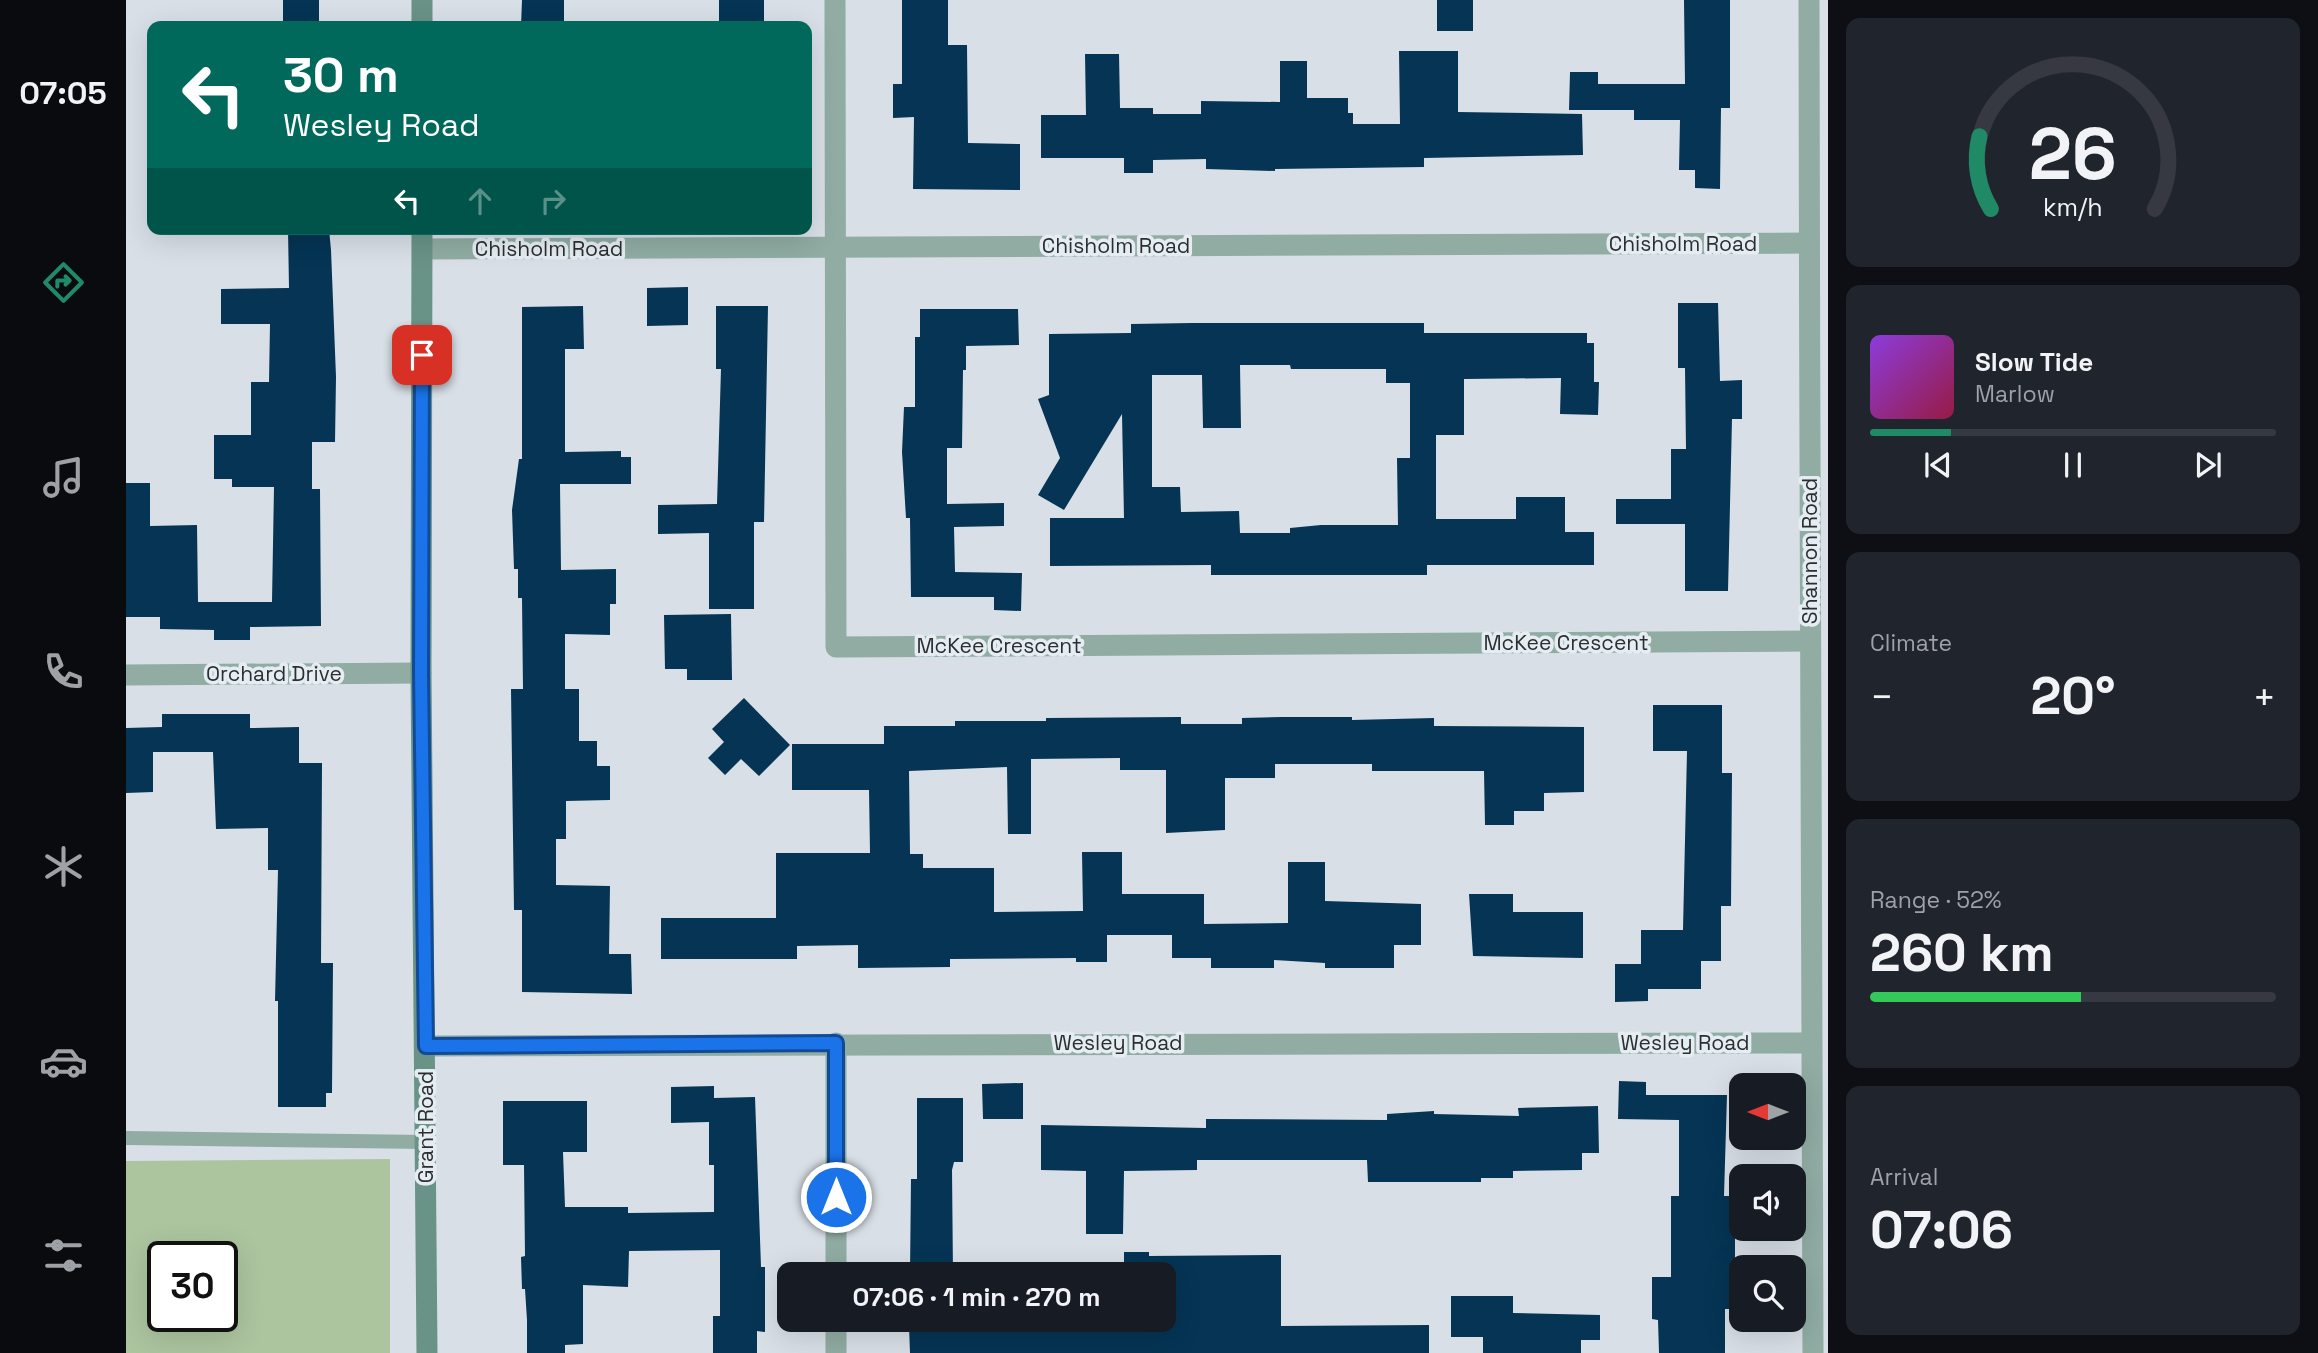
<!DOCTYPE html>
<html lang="en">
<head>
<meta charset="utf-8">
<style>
	:root { --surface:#171b24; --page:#20242c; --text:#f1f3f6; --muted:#9ea1a6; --line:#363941; --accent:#208966 }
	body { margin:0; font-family:"Space Grotesk",sans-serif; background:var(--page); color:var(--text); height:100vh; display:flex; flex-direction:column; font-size:26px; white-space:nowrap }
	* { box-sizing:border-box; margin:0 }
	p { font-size:23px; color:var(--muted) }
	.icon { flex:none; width:38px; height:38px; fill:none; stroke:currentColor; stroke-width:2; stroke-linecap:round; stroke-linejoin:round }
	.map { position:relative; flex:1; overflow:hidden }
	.drawer { display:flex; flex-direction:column; gap:18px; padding:18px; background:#0d0f14; width:490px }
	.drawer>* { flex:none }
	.banner { position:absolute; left:21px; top:21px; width:665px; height:214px; border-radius:14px; box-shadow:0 7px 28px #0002; background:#00695c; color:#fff; overflow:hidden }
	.needle { width:46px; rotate:270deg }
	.fabs { position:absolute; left:1603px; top:1073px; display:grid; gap:14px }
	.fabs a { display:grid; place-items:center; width:77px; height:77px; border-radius:14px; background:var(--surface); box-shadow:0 7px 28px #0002; font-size:35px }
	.speed { position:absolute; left:21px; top:1241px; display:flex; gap:14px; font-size:35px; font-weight:700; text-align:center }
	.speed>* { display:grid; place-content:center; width:91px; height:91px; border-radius:50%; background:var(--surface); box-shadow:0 7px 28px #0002; line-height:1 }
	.speed .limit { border:4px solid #111; border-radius:10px; background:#fff; color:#111 }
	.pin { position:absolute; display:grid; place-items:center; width:60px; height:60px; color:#fff; margin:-30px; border-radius:14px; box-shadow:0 4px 10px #0006 }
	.me { position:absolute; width:77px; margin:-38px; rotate:0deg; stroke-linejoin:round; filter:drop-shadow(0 0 5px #0008) }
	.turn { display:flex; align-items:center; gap:24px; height:147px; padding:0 21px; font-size:32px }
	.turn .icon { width:91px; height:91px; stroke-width:2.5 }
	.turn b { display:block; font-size:49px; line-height:60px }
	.lanes { display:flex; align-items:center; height:66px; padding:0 21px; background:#0003; justify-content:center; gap:35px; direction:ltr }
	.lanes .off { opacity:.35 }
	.big { font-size:52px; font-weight:700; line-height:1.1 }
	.drawer .card { flex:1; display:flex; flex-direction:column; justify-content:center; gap:10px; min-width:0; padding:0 24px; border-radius:14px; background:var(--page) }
	.drawer .dial { align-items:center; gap:0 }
	.dial svg { height:182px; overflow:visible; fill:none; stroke:var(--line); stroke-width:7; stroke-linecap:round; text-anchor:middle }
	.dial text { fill:var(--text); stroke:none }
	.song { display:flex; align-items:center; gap:21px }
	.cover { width:84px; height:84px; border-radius:10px; background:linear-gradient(135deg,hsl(270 70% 55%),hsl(340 70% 35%)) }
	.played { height:7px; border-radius:4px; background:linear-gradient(90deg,var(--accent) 20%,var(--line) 20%) }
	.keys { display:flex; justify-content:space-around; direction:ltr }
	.heat { display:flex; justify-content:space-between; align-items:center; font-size:38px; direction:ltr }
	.charge { height:10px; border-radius:5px; background:linear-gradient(90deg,#34c759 52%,var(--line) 0) }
	.trip { position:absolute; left:651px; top:1262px; width:399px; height:70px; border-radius:14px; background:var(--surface); box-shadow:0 7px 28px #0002; font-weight:700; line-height:70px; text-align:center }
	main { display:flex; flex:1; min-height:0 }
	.menu { display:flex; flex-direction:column; width:126px; justify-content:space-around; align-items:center; background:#090b0e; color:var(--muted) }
	.menu .icon { width:49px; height:49px }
	.menu .active { color:var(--accent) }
	.menu b { font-size:32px; color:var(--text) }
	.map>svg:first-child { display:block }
	.green { fill:#acc59f; fill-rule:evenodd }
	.building { fill:#053454; fill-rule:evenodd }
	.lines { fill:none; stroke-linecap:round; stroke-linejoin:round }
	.lane { stroke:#90aca3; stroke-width:14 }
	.street { stroke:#90aca3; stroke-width:21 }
	.secondary { stroke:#699386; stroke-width:21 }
	.route-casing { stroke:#114b97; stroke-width:18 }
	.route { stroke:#1a73e8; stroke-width:12 }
	.labels { text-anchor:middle; stroke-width:7; stroke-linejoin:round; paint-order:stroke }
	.street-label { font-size:21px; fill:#2c2f31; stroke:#e5edf3 }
</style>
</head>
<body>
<main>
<nav class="menu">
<b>07:05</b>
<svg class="icon active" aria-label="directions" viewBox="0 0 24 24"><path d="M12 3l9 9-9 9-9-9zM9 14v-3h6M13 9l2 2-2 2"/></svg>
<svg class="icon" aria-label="music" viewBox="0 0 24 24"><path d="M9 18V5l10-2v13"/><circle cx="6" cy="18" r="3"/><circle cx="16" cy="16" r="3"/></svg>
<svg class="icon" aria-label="phone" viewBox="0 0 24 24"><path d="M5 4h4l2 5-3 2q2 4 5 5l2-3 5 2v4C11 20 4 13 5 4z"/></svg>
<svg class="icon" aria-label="climate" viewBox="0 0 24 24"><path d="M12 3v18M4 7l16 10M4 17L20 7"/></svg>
<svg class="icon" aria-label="car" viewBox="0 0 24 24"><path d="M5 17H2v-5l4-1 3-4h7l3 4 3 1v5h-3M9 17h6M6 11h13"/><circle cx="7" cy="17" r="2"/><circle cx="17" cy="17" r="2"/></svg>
<svg class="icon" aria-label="filters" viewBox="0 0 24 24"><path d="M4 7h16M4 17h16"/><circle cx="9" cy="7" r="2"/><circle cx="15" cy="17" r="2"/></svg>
</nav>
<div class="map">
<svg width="1702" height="1353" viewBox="0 0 1702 1353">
	<rect width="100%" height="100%" fill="#d8dfe6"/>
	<path class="green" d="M264,1159v194h-264v-192zM37,1256h59v60h-59z"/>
	<g class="building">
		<rect x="157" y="0" width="36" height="26"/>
		<polygon points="396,0 438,0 438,26 395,26"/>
		<rect x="593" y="0" width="45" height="26"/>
		<polygon points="776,0 822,0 822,45 841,45 842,143 894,144 894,190 787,189 788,117 767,118 767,84 776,84"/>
		<rect x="1311" y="0" width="36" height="31"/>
		<polygon points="1558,0 1604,0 1604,108 1595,108 1594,189 1569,188 1569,170 1553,170 1554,120 1508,120 1508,110 1443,110 1444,72 1472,72 1472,84 1559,84"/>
		<polygon points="1273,51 1332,51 1332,112 1456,114 1457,155 1298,158 1298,167 1149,169 1149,171 1080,169 1080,159 1027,160 1027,173 998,173 998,158 915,158 915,115 960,115 959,54 993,54 994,108 1027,108 1027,114 1075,114 1075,101 1154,102 1154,61 1181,61 1181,98 1222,98 1222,113 1227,113 1227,124 1274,124"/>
		<polygon points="162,229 203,229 205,250 210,377 209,442 186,442 186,489 194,489 195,626 124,627 124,640 88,640 88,630 34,629 34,617 0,617 0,483 24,483 24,526 71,525 72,602 146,602 148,487 106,487 106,479 88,479 88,435 125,435 125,382 143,382 144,324 95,324 95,289 163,288"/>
		<polygon points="562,287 562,325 521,326 521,288"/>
		<polygon points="1552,303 1592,303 1594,381 1616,380 1616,419 1606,419 1602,591 1559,591 1559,524 1490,524 1490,499 1545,499 1545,449 1560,449 1559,368 1552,368"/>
		<polygon points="457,306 458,349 439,349 439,452 495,451 495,457 505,457 505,484 434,484 435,570 490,569 490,604 484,604 484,635 439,634 439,689 453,689 453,741 471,741 471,766 484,766 484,800 440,801 440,839 430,839 430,885 484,886 483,954 505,954 506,994 396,992 396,910 388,910 385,689 397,689 396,598 392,598 392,569 388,569 386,510 393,459 396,459 396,307"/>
		<polygon points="590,306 642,306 638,522 628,522 628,609 583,609 583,533 532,534 532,505 591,504 595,369 590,369"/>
		<polygon points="794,309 892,309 893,345 840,346 840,370 837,370 836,448 821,448 821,504 878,503 878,526 828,527 829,572 896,573 895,611 868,610 868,597 785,597 784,518 780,518 776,452 778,407 789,407 789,337 794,337"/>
		<path d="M1066,323h232v10h163v10h7v39h5l-1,33 -38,-1 1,-36 -97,1v56h-28v84h80v-22h49v35h29v33h-167v10h-216v-10l-161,1v-48h74l-2,-104 -58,96 -26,-15 22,-37 -22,-59 11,-4v-61l82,-1v-9zM1114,365h50l1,4h95v14h24v75h-13l1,67h-77l-31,3v5h-50l-1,-22 -58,1 -1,-25h-28v-112h50l1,53h38z"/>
		<polygon points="605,614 606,680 561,680 561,669 539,669 538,615"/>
		<polygon points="618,698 664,745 633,776 615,759 599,775 582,758 598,742 586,729"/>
		<polygon points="1527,705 1596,705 1596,773 1606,773 1605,906 1595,906 1595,961 1575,961 1575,989 1522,989 1522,1001 1489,1002 1489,964 1515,964 1515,930 1557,930 1561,751 1527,751"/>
		<polygon points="36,714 124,714 124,728 173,727 173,763 196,763 195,963 207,963 206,1093 200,1093 200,1107 152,1107 152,1001 149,1001 152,870 142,870 142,828 90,829 87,752 27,752 27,792 0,793 0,728 36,727"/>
		<polygon points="1055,717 1055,724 1116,724 1116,718 1156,717 1226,717 1226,720 1308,718 1308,726 1458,727 1458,792 1418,793 1418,811 1388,811 1388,825 1359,825 1358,771 1246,771 1246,764 1149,764 1149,778 1099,778 1099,830 1040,833 1040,770 994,770 994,758 905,759 905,834 882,834 881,767 783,771 784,854 797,854 797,868 868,868 868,912 957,911 956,852 996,852 996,894 1078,894 1078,924 1162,923 1162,862 1199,862 1199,901 1295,904 1295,945 1268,945 1268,968 1199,968 1199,963 1148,960 1148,968 1085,968 1085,958 1046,958 1046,935 981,935 981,962 950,962 950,958 824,959 824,967 732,968 732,945 671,946 671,959 535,959 535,918 650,918 650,853 744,853 743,790 666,790 666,744 758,744 758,726 829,726 829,721 920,721 920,718"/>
		<polygon points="1343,894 1387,894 1387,912 1457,912 1457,958 1347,956"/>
		<polygon points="1493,1081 1520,1082 1520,1095 1601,1095 1598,1196 1609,1196 1609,1277 1612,1277 1611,1309 1599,1309 1599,1353 1533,1353 1532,1320 1526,1319 1526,1277 1545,1277 1545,1196 1553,1196 1553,1120 1492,1119"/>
		<polygon points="897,1083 897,1119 857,1119 856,1084"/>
		<polygon points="588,1086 588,1098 629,1097 635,1267 639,1267 639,1332 631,1331 631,1353 587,1353 587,1316 594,1316 594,1250 503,1251 502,1287 457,1285 457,1344 439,1345 439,1353 401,1353 401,1320 399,1289 396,1289 395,1257 399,1256 398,1165 377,1165 377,1101 461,1101 461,1152 437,1152 439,1207 502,1207 502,1213 588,1212 588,1165 583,1165 583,1122 545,1123 545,1087"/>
		<polygon points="791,1098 837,1098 837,1162 828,1162 826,1170 827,1274 784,1274 785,1179 791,1179"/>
		<polygon points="1472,1106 1473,1153 1456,1153 1456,1170 1387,1171 1387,1178 1355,1178 1355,1182 1242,1182 1241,1160 1071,1160 1071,1170 998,1171 997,1234 960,1234 960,1171 915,1170 915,1125 1080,1128 1080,1119 1261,1120 1261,1114 1308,1111 1308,1114 1393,1116 1392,1108"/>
		<polygon points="998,1252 1023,1252 1023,1256 1155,1255 1155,1326 1303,1325 1303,1353 784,1353 783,1326 838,1325 838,1320 1038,1320 1038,1274 998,1274"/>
		<polygon points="1325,1296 1387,1296 1387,1313 1474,1315 1474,1340 1455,1340 1455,1353 1357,1353 1357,1337 1325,1337"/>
	</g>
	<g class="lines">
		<polyline class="lane" points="0,1138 300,1142"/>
		<g class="street">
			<polyline points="709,0 710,647 1684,641"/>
			<path d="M1683,0c1,451 1,902 4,1353"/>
			<polyline points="297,249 1683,243"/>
			<polyline points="0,675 295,673"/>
			<polyline points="300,1046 1683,1043"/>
			<polyline points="710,1274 710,1043"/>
			<polyline points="710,1353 710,1320"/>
		</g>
		<g class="secondary">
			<polyline points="296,0 296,26"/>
			<polyline points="296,229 295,673 301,1353"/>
		</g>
	</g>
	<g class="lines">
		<defs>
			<polyline id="route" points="296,355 295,673 300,1046 710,1043 710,1197"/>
		</defs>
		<use href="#route" class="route-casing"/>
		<use href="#route" class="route"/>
	</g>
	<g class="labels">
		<g class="street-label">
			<text x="1557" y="251">Chisholm Road</text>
			<text x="990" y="253">Chisholm Road</text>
			<text x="423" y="256">Chisholm Road</text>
			<text transform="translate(1684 551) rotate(-90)" y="7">Shannon Road</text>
			<text x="1440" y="650">McKee Crescent</text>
			<text x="873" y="653">McKee Crescent</text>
			<text x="148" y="681">Orchard Drive</text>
			<text x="992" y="1050">Wesley Road</text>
			<text x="1559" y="1050">Wesley Road</text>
			<text transform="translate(300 1127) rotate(-90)" y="7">Grant Road</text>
		</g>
	</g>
</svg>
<div class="fabs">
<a><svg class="needle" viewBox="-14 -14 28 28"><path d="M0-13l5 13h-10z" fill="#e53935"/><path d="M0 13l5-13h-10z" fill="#9ea1a6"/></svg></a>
<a><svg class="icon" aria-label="sound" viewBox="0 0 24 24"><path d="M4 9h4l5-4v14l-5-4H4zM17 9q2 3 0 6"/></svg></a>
<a><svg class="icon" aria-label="search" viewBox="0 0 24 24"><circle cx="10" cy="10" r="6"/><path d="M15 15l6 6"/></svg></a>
</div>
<div class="speed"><div class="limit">30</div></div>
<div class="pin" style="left:296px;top:355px;background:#d93025"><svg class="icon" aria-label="arrive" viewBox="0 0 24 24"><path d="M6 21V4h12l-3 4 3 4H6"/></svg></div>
<svg class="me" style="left:710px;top:1197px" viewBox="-20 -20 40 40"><circle r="17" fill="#1a73e8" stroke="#fff" stroke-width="3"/><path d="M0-11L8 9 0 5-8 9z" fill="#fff"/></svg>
<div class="trip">07:06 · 1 min · 270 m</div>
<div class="banner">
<div class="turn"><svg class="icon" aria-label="left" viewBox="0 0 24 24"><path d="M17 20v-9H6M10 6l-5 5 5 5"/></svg><div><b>30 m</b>Wesley Road</div></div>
<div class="lanes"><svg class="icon" aria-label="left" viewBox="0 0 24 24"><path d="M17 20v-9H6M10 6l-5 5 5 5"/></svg><svg class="icon off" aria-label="ahead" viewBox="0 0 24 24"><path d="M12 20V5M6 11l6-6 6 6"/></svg><svg class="icon off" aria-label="right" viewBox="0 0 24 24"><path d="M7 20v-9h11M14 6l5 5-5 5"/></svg></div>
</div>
</div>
<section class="drawer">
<div class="card dial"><svg viewBox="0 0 100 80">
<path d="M14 69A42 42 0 1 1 86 69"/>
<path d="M14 69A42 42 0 0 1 9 37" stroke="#208966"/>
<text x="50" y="56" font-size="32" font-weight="700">26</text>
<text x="50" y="72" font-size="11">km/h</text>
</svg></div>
<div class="card">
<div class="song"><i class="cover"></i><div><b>Slow Tide</b><p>Marlow</p></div></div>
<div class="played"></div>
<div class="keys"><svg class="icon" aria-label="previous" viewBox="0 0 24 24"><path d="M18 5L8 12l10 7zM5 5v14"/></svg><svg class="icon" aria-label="pause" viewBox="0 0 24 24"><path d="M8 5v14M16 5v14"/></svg><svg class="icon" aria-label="next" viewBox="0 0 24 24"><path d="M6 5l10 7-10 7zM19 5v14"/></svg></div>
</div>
<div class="card"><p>Climate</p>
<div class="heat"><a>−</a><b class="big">20°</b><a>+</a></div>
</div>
<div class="card"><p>Range · 52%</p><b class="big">260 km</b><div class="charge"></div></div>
<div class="card"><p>Arrival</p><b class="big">07:06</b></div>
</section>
</main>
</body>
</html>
